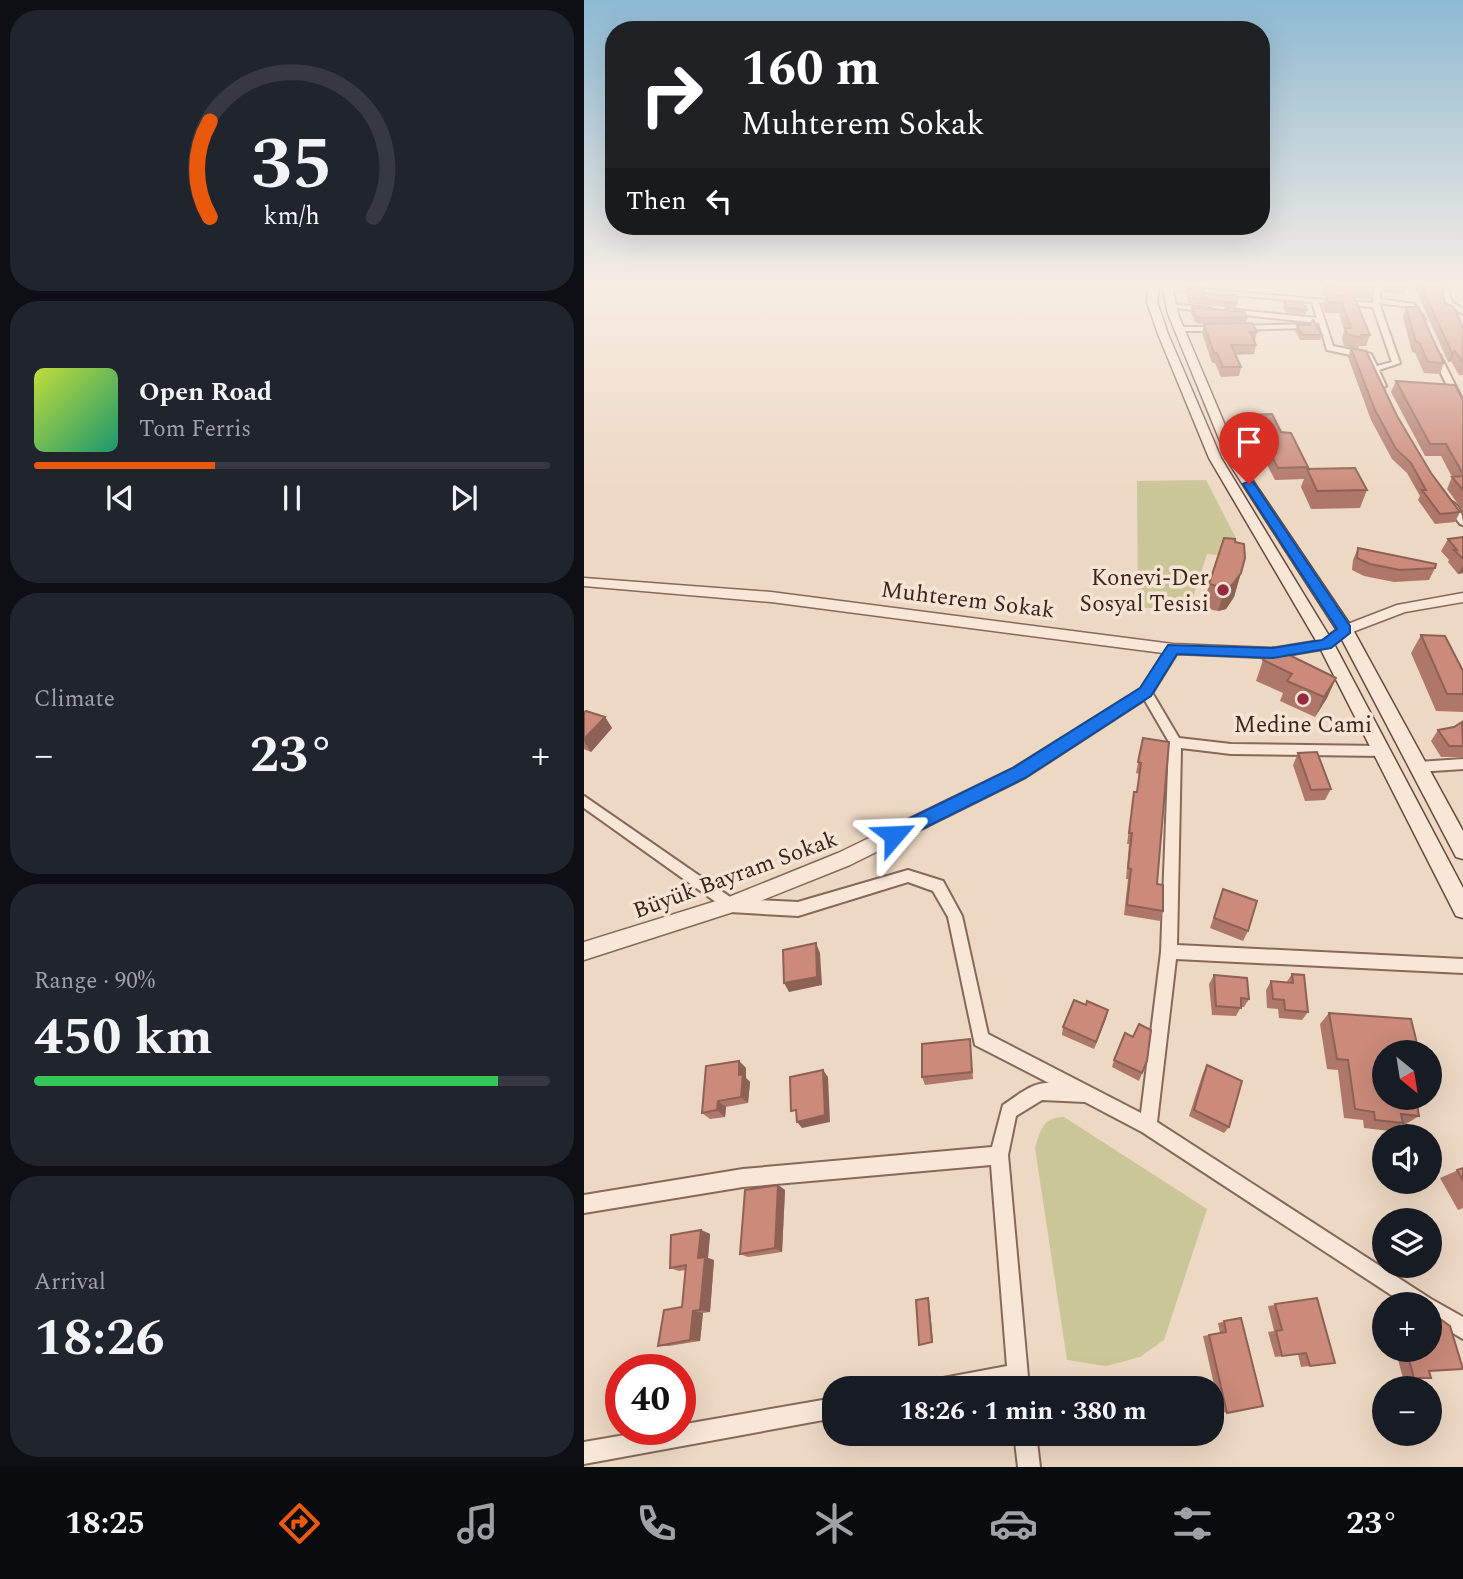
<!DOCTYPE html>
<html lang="en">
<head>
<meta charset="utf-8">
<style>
	:root { --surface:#171b24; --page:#20242c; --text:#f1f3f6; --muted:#9ea1a6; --line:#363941; --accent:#ea580c }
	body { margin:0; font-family:Spectral,serif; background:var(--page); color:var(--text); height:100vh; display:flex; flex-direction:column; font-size:26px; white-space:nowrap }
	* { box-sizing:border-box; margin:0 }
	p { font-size:23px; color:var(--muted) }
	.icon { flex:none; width:38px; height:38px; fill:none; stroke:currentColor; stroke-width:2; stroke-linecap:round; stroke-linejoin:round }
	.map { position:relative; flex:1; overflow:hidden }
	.panel { display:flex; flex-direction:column; gap:10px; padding:10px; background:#0d0f14; width:584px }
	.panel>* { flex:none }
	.banner { position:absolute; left:21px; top:21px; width:665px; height:214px; border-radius:28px; box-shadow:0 7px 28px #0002; background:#202124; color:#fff; overflow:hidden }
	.needle { width:46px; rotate:150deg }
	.controls { position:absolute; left:788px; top:1040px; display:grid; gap:14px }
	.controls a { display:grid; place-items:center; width:70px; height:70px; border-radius:50%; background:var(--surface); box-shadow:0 7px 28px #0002; font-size:35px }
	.speed { position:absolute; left:21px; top:1354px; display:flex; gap:14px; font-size:35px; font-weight:700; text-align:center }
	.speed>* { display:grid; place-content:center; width:91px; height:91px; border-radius:50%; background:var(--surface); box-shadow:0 7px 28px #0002; line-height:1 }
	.speed .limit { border:10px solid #d22; background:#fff; color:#111 }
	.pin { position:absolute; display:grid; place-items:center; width:60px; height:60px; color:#fff; margin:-72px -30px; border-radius:50% 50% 50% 0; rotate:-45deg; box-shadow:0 0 7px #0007 }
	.pin .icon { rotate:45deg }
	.me { position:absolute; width:77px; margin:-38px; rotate:64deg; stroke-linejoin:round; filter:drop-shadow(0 0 5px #0008) }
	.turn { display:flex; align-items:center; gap:24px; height:147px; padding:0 21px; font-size:32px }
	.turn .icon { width:91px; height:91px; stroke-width:2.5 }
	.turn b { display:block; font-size:49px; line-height:60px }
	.then { display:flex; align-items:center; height:66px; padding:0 21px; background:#0003; gap:14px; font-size:26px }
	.big { font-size:52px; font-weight:700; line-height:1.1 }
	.panel .tile { flex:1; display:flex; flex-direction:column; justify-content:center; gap:10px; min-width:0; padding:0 24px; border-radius:28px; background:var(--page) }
	.panel .dial { align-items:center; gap:0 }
	.dial svg { height:182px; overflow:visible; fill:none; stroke:var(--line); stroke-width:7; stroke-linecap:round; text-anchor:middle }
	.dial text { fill:var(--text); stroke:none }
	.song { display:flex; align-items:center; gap:21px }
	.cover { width:84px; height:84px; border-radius:10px; background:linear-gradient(135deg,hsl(70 70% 55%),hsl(160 70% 35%)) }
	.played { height:7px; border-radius:4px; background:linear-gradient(90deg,var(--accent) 35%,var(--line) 35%) }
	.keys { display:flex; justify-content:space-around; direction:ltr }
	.heat { display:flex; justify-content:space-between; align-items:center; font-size:38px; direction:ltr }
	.charge { height:10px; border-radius:5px; background:linear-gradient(90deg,#34c759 90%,var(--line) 0) }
	.trip { position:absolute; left:238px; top:1376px; width:402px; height:70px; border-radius:28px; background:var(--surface); box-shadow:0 7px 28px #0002; font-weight:700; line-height:70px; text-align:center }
	.menu { display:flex; height:112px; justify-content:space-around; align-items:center; background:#090b0e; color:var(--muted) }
	.menu .icon { width:49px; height:49px }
	.menu .active { color:var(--accent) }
	.menu b { font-size:32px; color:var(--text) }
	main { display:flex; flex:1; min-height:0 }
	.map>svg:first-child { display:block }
	.green { fill:#cbc698 }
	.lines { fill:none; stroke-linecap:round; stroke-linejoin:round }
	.minor-casing { stroke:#87685a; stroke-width:4 }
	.tertiary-casing { stroke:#87685a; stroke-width:3 }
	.secondary-casing { stroke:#694a3e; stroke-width:3 }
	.minor { fill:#f8e7d7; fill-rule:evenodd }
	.tertiary { fill:#f8e7d7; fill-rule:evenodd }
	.secondary { fill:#f8e7d7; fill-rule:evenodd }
	.wall { fill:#af7769 }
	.shaded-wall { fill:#8e6155 }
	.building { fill:#cb8a7a; stroke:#8e6155; stroke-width:2 }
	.route { fill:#1a73e8; stroke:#114b97; stroke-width:2 }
	.poi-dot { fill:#952b43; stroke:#f5e4d3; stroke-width:2.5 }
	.labels { text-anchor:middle; stroke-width:7; stroke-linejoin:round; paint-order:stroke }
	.poi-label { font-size:23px; fill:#38251e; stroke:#f5e4d3; text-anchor:end }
	.street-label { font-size:23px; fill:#38251e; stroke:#f5e4d3 }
</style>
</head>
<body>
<main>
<section class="panel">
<div class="tile dial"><svg viewBox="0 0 100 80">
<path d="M14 69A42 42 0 1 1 86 69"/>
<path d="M14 69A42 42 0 0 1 14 27" stroke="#ea580c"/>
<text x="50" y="56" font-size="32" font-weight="700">35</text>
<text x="50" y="72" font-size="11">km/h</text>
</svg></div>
<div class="tile">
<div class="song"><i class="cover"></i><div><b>Open Road</b><p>Tom Ferris</p></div></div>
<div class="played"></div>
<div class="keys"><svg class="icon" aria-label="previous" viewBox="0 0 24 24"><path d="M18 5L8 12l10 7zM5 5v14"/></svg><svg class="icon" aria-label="pause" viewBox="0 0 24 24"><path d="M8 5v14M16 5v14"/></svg><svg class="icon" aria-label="next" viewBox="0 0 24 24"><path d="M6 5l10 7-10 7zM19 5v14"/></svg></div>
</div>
<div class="tile"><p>Climate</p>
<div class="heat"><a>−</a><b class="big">23°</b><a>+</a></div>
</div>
<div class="tile"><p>Range · 90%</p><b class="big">450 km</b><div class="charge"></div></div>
<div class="tile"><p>Arrival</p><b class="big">18:26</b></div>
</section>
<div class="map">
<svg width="879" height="1467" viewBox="0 0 879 1467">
	<rect width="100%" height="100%" fill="#edd8c3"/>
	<g class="green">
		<polygon points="622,480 656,546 643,546 633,555 623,554 608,601 601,608 554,608 553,481"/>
		<path d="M480,1117l143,92 -43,131 -24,17 -34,9 -39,-6 -32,-212c6,-20 8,-30 29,-31z"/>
	</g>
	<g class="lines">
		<defs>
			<g id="minor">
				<polygon points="584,286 741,300 741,302 735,303 749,346 787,354 793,366 808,362 789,307 757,304 755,303 755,301 789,303 790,286 796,286 796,299 830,304 841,319 835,320 826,307 795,303 816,363 795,370 802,386 798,388 794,386 781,358 743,350 735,323 643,313 640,311 643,309 733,318 728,302 581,289 581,287"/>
				<polygon points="857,286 863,286 868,302 879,309 879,314 863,304"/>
				<polygon points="587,304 625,308 628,310 625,312 585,307 585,305"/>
				<polygon points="724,324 725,326 721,328 655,330 651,328 655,326"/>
				<polygon points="595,327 633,327 637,329 633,331 592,331 591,329"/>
				<polygon points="849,353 856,355 879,401 879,412 875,410 848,355"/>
				<path d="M866,501c10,4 13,14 13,24l-3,-1 -15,-20z"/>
				<path d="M562,688l4,1 29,49 52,6 150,2 4,2 2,3 -2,3 -4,2 -150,-2 -50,-6 -4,197 286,14v14l-287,-14 -19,163 274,177 32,18v22l-34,-20v-15h-24l-263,-172 -57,-30 -43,-2 -26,16 -8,39 21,233h-20v-2l-10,2h-66l3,-7 7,-3 64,-12 -16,-201 -248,22 -159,26v-18l159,-26 249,-22 11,-42c14,-9 29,-23 46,-22l-74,-38 -27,-128 -15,-26 -25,-9 -110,34 -68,-4 -146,-104v-12l149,103 65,3 110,-32 35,11 19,35 26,118 153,79 20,-161 8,-210 -29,-50z"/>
				<polygon points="879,759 879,769 834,772 830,771 828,767 830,763 834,762"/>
				<polygon points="250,1398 250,1418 0,1464 0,1442 70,1430 96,1430 96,1425"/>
				<polygon points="430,1433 452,1433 456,1467 434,1467"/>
			</g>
			<polygon id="tertiary" points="0,578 187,592 589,644 689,648 738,640 756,627 813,605 879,593 879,602 821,612 766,633 742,649 689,658 593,654 567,696 441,778 266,865 146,913 0,960 0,942 145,897 254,853 429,768 557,688 579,653 187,602 0,586"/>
			<g id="secondary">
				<polygon points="565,286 575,286 573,302 584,334 637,458 750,644 879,888 879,918 872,916 734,644 625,458 574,334 563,302"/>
				<polygon points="578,286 588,286 594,314 657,463 767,626 879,831 879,859 872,857 754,632 645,463 584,314"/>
			</g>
		</defs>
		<use href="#minor" class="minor-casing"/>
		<use href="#tertiary" class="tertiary-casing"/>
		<use href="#secondary" class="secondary-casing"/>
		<use href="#minor" class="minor"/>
		<use href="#tertiary" class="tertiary"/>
		<use href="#secondary" class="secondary"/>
	</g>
	<g class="wall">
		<polygon points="740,286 789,291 787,299 771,298 786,335 782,346 775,346 774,349 760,346 758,339 760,330 755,313 741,313 739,305 741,296 737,296"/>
		<polygon points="798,286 823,286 820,294 799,292"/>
		<polygon points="831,286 859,286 860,303 879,328 879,375 875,375 867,361 864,362 831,288"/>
		<polygon points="604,288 620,294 653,303 652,308 604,303 603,294"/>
		<polygon points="700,301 723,310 721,315 702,313 699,307"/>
		<polygon points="608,307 663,317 662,323 673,332 671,341 670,341 672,345 670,354 652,355 657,367 655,376 637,377 631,363 628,363 618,333 620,324 615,324 611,322 607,313"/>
		<polygon points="822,307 860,363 856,374 840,373 831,353 828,352 819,317"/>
		<polygon points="713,325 726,325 738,335 736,340 716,340 711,331"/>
		<polygon points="767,348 813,416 847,473 876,512 871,522 851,524 834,500 836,496 823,473 808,459 787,420 764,357"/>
		<polygon points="812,381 879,400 879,513 877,508 863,489 868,477 857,456 841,456 807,392"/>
		<polygon points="666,415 697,432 724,467 723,469 783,490 776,508 727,509 717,487 720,479 691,480 663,426"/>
		<polygon points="879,537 879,573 874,574 864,562 865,560 857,551 864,539"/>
		<polygon points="651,542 661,558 650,597 642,609 634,611 619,608 625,584"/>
		<polygon points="774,548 851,568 845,580 810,582 780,576 768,570 769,560"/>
		<polygon points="837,635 879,671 879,712 852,711 827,653"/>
		<polygon points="679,660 752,678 743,698 731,717 696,701 699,693 672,681"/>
		<polygon points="0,712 21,717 28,728 7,752 0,749"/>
		<polygon points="879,723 879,757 857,757 847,741 854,730 870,727"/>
		<polygon points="559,738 573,884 579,911 576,921 540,915 544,879 542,879 545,844 543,844 550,792 553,792 555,774 552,773"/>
		<polygon points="714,753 747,789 741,800 721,801 709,765"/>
		<polygon points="639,889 664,931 659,941 626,928"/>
		<polygon points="708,974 724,1012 718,1020 695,1018 694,1009 683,1008 682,990 687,981 702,983"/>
		<polygon points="630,975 665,999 660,1007 657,1007 652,1016 628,1015 625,984"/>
		<polygon points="502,1005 524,1010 510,1049 478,1035 479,1027"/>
		<polygon points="745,1013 800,1052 835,1116 822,1124 817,1124 806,1131 780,1128 779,1120 760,1118 754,1070 743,1069 736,1024"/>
		<polygon points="386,1039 389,1079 341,1085 338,1077"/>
		<polygon points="530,1060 563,1061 555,1081 528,1067"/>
		<polygon points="155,1061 162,1068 162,1078 166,1082 164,1103 142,1107 141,1117 126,1119 118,1113"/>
		<polygon points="623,1065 645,1127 640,1133 605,1116 619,1073"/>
		<polygon points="879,1168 879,1208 874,1210 856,1178"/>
		<polygon points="194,1185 201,1190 198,1252 164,1257 156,1254"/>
		<polygon points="117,1230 126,1234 124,1258 130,1260 126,1312 119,1313 116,1341 85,1346 74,1346 98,1307 102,1270 95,1271 86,1268"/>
		<polygon points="733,1298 726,1366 717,1367 714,1354 691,1357 684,1332 690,1331 684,1306"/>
		<polygon points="657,1318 643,1413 636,1411 619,1336 636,1333 634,1323"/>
		<polygon points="811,1349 845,1349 830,1378 819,1378"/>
	</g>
	<g class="shaded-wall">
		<polygon points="871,351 867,361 864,362 868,353"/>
		<polygon points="879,565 879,573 874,574"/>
		<polygon points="657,573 650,597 642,609 634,611 641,588"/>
		<polygon points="752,678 743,698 731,717 740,697"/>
		<polygon points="21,717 28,728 7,752 0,741 0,739"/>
		<polygon points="232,943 236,953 238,985 205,992 200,983"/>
		<polygon points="524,1010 522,1019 510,1049 512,1042"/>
		<polygon points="155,1061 162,1068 162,1078 166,1082 164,1103 157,1097 155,1075"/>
		<polygon points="239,1070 244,1077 246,1122 218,1128 213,1122"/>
		<polygon points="134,1101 142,1107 141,1117 133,1110"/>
		<polygon points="194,1185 201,1190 198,1252 191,1248"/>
		<polygon points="117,1230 126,1234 124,1258 130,1260 126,1312 116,1310 114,1258"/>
		<polygon points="344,1298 345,1299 349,1342 348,1342"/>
		<polygon points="109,1311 119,1313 116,1341 106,1340"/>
	</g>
	<g class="building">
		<polygon points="740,286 788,286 789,291 739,288"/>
		<polygon points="837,286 859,286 860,303 870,307 879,328 879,363 871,351 868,353"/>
		<polygon points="604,288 620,290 620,294 652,295 653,303 605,298"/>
		<polygon points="742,294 770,297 786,335 777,335 778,338 763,334 761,328 767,328 758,303 744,302"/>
		<polygon points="700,301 718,302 723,310 704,308"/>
		<polygon points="608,307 660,312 663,317 616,318 612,316"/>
		<polygon points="822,307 834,307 860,363 844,362 835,342 832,342"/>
		<polygon points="729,320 738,335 718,335 713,325 726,325"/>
		<polygon points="668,323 673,332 666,332 672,345 647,345 657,367 639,367 633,353 630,353 620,324"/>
		<polygon points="767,348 782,351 813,416 847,473 876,512 856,514 838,490 842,490 827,463 812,449 791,410"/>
		<polygon points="812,381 871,385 879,400 879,474 862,444 846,444"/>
		<polygon points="688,414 697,432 707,433 724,467 694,468 666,415"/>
		<polygon points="771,468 783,490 733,491 723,469"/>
		<polygon points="879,476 879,490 868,477"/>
		<polygon points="879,537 879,559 870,550 873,550 864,539"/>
		<polygon points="640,538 651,539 651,542 660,544 661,558 657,573 648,585 641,588 625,584"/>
		<polygon points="774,548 852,564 851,568 816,570 786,564 773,558"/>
		<polygon points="837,635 861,636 879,671 879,694 863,694"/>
		<polygon points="689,647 752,678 740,697 703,681 708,674 679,660"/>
		<polygon points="2,711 21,717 0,739 0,712"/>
		<polygon points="878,722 879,746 865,746 854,730 870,727"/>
		<polygon points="559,738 585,742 573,884 579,885 579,911 543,905 547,869 544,868 548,833 545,833 550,792 553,792 557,763 554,762"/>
		<polygon points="733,752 747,789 727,790 714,753"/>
		<polygon points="639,889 673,901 664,931 630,918"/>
		<polygon points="232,943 233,977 200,983 199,950"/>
		<polygon points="708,974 720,975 724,1012 701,1010 700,1000 689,999 687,981 709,983"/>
		<polygon points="630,975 663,978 665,999 657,998 657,1008 632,1006"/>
		<polygon points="490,1000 502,1005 503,1001 524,1010 512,1042 479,1027"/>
		<polygon points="745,1013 827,1019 835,1052 800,1052 800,1097 832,1097 835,1116 817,1114 819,1123 791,1120 790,1112 771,1109 764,1060 753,1059"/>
		<polygon points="555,1024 567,1030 563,1061 558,1073 530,1060 541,1033 549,1037"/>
		<polygon points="386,1039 388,1072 338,1077 338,1044"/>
		<polygon points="155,1061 155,1075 159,1074 157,1097 134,1101 133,1110 118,1113 122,1066"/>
		<polygon points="623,1065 658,1081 645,1127 610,1110"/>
		<polygon points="239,1070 241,1115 213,1122 212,1110 207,1111 206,1077"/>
		<polygon points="879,1168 879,1180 873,1170"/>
		<polygon points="194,1185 191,1248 156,1254 161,1190"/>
		<polygon points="117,1230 114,1258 121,1257 116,1310 109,1311 106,1340 74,1346 80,1310 98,1307 102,1265 86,1268 87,1235"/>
		<polygon points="344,1298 348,1342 335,1345 332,1300"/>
		<polygon points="733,1298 751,1363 726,1366 722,1353 698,1356 692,1331 698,1330 691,1304"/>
		<polygon points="657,1318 679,1406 643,1413 625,1335 642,1332 640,1321"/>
		<polygon points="855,1318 866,1326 879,1369 845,1371 847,1378 830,1378 822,1349 845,1349 845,1319"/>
	</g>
	<linearGradient id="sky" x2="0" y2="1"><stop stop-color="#8db9d2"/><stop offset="0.58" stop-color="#f7ede4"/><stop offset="1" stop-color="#f7ede4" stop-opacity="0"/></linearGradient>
	<rect width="879" height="491" fill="url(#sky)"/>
	<polygon class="route" points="665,481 669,482 766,626 766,633 747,648 689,658 593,654 567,696 441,778 316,840 310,842 304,840 301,835 304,829 429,768 556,688 584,645 689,648 738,640 753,629 659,484"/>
	<g class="poi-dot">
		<circle cx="639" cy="590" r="7"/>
		<circle cx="719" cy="699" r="7"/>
	</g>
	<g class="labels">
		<g class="poi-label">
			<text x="625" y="585">Konevi-Der<tspan x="625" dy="26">Sosyal Tesisi</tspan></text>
			<text x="719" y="732" text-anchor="middle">Medine Cami</text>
		</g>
		<g class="street-label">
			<text transform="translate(384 599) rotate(7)" y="8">Muhterem Sokak</text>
			<text transform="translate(151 874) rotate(-20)" y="8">Büyük Bayram Sokak</text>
		</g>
	</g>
</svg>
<div class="controls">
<a><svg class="needle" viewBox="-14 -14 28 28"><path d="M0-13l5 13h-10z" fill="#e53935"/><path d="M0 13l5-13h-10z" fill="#9ea1a6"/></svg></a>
<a><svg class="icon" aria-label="sound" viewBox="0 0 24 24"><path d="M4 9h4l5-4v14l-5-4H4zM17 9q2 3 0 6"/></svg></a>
<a><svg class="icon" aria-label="layers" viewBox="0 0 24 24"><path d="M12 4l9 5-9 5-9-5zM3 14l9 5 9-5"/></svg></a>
<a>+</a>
<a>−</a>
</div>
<div class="speed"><div class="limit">40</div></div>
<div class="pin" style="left:665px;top:484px;background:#d93025"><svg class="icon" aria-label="arrive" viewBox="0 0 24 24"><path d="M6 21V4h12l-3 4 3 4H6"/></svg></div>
<svg class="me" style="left:310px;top:835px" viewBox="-20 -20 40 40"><path d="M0-17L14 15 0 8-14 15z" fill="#1a73e8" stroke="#fff" stroke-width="4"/></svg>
<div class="trip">18:26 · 1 min · 380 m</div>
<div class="banner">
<div class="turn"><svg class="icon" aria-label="right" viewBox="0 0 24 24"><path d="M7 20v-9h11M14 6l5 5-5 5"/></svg><div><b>160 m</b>Muhterem Sokak</div></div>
<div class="then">Then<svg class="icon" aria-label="left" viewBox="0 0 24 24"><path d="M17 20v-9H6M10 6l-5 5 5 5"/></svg></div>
</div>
</div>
</main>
<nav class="menu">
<b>18:25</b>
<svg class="icon active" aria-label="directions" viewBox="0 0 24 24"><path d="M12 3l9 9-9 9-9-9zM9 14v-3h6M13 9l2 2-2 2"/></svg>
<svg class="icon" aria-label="music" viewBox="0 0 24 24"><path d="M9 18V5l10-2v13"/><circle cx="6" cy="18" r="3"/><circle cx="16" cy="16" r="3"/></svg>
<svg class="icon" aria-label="phone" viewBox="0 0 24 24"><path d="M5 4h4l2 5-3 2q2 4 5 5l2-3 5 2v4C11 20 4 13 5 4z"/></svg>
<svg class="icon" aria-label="climate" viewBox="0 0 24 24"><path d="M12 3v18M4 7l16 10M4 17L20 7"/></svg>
<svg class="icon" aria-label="car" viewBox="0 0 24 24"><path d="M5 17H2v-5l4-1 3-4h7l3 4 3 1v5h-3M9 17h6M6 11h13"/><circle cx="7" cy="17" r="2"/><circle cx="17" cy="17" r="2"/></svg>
<svg class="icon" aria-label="filters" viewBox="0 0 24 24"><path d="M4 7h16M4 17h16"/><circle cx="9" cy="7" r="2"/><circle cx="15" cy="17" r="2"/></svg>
<b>23°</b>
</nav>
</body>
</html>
